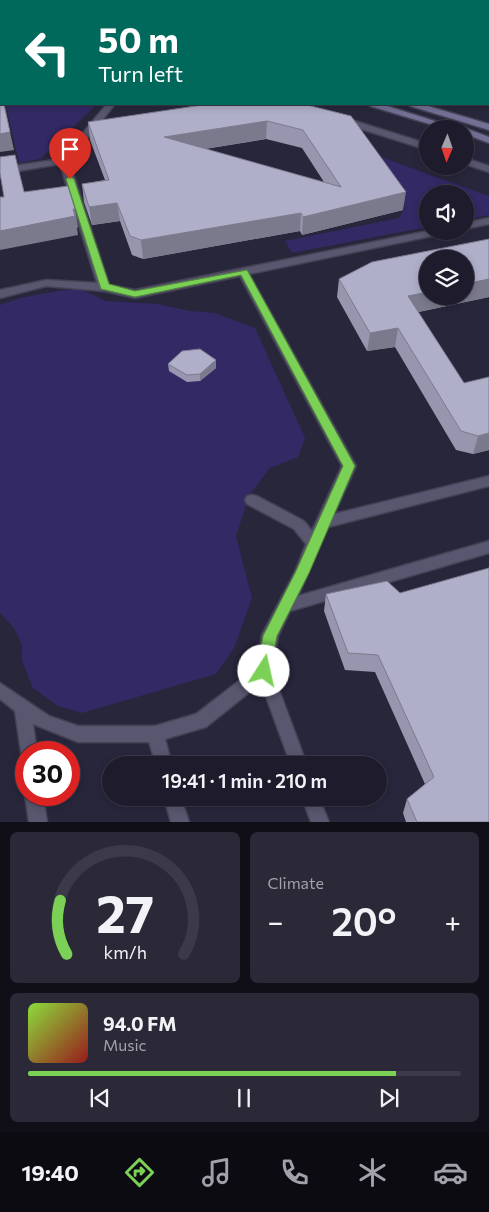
<!DOCTYPE html>
<html lang="en">
<head>
<meta charset="utf-8">
<style>
	:root { --surface:#1e1c2c; --page:#2b2938; --text:#f1f3f6; --muted:#a1a1a9; --line:#3c3a48; --accent:#7bd156 }
	body { margin:0; font-family:Commissioner,sans-serif; background:var(--page); color:var(--text); height:100vh; display:flex; flex-direction:column; font-size:19px; white-space:nowrap }
	* { box-sizing:border-box; margin:0 }
	p { font-size:16px; color:var(--muted) }
	.icon { flex:none; width:28px; height:28px; fill:none; stroke:currentColor; stroke-width:2; stroke-linecap:round; stroke-linejoin:round }
	.map { position:relative; height:822px; overflow:hidden }
	.details { display:flex; flex-direction:column; gap:10px; padding:10px; background:#100f18; flex:1 }
	.details>* { flex:none }
	.guide { position:absolute; left:0px; top:0px; width:490px; height:105px; box-shadow:0 2px 8px #0003,0 0 0 1px var(--line); background:#00695c; color:#fff; overflow:hidden }
	.needle { width:32px; rotate:182deg }
	.controls { position:absolute; left:419px; top:120px; display:grid; gap:10px }
	.controls a { display:grid; place-items:center; width:55px; height:55px; border-radius:50%; background:var(--surface); box-shadow:0 2px 8px #0003,0 0 0 1px var(--line); font-size:25px }
	.speed { position:absolute; left:15px; top:741px; display:flex; gap:10px; font-size:25px; font-weight:700; text-align:center }
	.speed>* { display:grid; place-content:center; width:65px; height:65px; border-radius:50%; background:var(--surface); box-shadow:0 2px 8px #0003,0 0 0 1px var(--line); line-height:1 }
	.speed .limit { border:8px solid #d22; background:#fff; color:#111 }
	.pin { position:absolute; display:grid; place-items:center; width:42px; height:42px; color:#fff; margin:-51px -21px; border-radius:50% 50% 50% 0; rotate:-45deg; box-shadow:0 0 5px #0007 }
	.pin .icon { rotate:45deg }
	.me { position:absolute; width:55px; margin:-28px; rotate:10deg; stroke-linejoin:round; filter:drop-shadow(0 0 4px #0008) }
	.turn { display:flex; align-items:center; gap:18px; height:105px; padding:0 15px; font-size:22px }
	.turn .icon { width:65px; height:65px; stroke-width:2.5 }
	.turn b { display:block; font-size:35px; line-height:42px }
	.big { font-size:38px; font-weight:600; line-height:1.1 }
	.details .tile { flex:1; display:flex; flex-direction:column; justify-content:center; gap:8px; min-width:0; padding:0 18px; border-radius:8px; background:var(--page) }
	.details .dial { align-items:center; gap:0 }
	.dial svg { height:130px; overflow:visible; fill:none; stroke:var(--line); stroke-width:7; stroke-linecap:round; text-anchor:middle }
	.dial text { fill:var(--text); stroke:none }
	.song { display:flex; align-items:center; gap:15px }
	.cover { width:60px; height:60px; border-radius:8px; background:linear-gradient(135deg,hsl(90 70% 55%),hsl(0 70% 35%)) }
	.played { height:5px; border-radius:2px; background:linear-gradient(90deg,var(--accent) 85%,var(--line) 85%) }
	.keys { display:flex; justify-content:space-around; direction:ltr }
	.heat { display:flex; justify-content:space-between; align-items:center; font-size:28px; direction:ltr }
	.details .tiles { flex:1; display:grid; gap:10px; grid-template-columns:1fr 1fr }
	.tile:last-child { grid-column:span 2 }
	.trip { position:absolute; left:102px; top:756px; width:285px; height:50px; border-radius:25px; background:var(--surface); box-shadow:0 2px 8px #0003,0 0 0 1px var(--line); font-weight:600; line-height:50px; text-align:center }
	.tabs { display:flex; height:80px; justify-content:space-around; align-items:center; background:#0c0b12; color:var(--muted) }
	.tabs .icon { width:35px; height:35px }
	.tabs .current { color:var(--accent) }
	.tabs b { font-size:22px; color:var(--text) }
	.map>svg:first-child { display:block }
	.green { fill:#332964 }
	.lines { fill:none; stroke-linecap:round; stroke-linejoin:round }
	.lane-casing { stroke:#434153; stroke-width:3 }
	.street-casing { stroke:#434153; stroke-width:3 }
	.secondary-casing { stroke:#434153; stroke-width:3 }
	.lane { fill:#58576f; fill-rule:evenodd }
	.street { fill:#58576f; fill-rule:evenodd }
	.secondary { fill:#737096; fill-rule:evenodd }
	.wall { fill:#9796ae; fill-rule:evenodd }
	.shaded-wall { fill:#7b7a8d }
	.building { fill:#b0afca; stroke:#7b7a8d; fill-rule:evenodd }
	.route { fill:#7bd156; stroke:#508838 }
</style>
</head>
<body>
<div class="map">
<svg width="489" height="822" viewBox="0 0 489 822">
	<rect width="100%" height="100%" fill="#28263b"/>
	<g class="green">
		<polygon points="0,83 1,104 97,104 40,159 19,163 6,106 0,105"/>
		<polygon points="364,151 489,196 489,215 465,220 465,194 428,194 427,227 292,253 285,241 399,218 405,207"/>
		<polygon points="63,290 83,290 106,301 158,304 190,311 215,313 255,328 305,438 298,457 270,468 249,496 236,536 252,598 234,648 216,674 82,713 58,706 33,688 22,661 22,645 14,628 0,613 0,305 20,298"/>
	</g>
	<g class="lines">
		<defs>
			<g id="lane">
				<rect x="0" y="61" width="1" height="4"/>
				<polygon points="342,117 428,144 428,150 339,122 339,118"/>
				<polygon points="465,158 489,166 489,172 465,164"/>
			</g>
			<g id="street">
				<polygon points="107,104 115,104 69,161 109,285 135,290 428,231 446,231 441,234 249,274 356,466 334,514 489,476 489,486 328,527 298,596 489,541 489,553 290,611 278,636 272,671 307,765 291,765 261,683 206,727 165,739 172,765 156,765 149,742 78,742 33,724 37,752 26,752 26,759 23,758 21,752 15,711 0,699 0,683 49,716 78,726 155,726 196,714 257,667 262,635 295,572 306,544 294,529 247,504 245,500 247,496 252,495 257,496 304,521 312,531 342,466 240,276 135,298 104,291 46,286 0,298 0,290 46,280 97,283 60,164 0,174 0,168 61,159"/>
				<polygon points="489,218 489,224 465,229 465,223"/>
				<polygon points="26,793 26,795 43,795 47,822 29,822 25,795"/>
				<polygon points="164,798 181,798 189,822 171,822"/>
				<polygon points="302,798 319,798 329,822 311,822"/>
			</g>
			<g id="secondary">
				<rect x="0" y="42" width="1" height="4"/>
				<polygon points="369,104 381,104 460,129 446,129 370,106"/>
				<polygon points="409,104 421,104 489,124 489,130 410,106"/>
				<polygon points="465,128 489,137 489,143 465,134 465,129 463,129"/>
			</g>
		</defs>
		<use href="#lane" class="lane-casing"/>
		<use href="#street" class="street-casing"/>
		<use href="#secondary" class="secondary-casing"/>
		<use href="#lane" class="lane"/>
		<use href="#street" class="street"/>
		<use href="#secondary" class="secondary"/>
	</g>
	<g class="wall">
		<path d="M303,104l100,106 -101,25 -2,-4 -157,28 -11,-4 -12,-34 -28,4 -8,-23 -2,-18 23,-4 -15,-40 -2,-18zM266,139l36,9 22,34 -119,-33z"/>
		<polygon points="339,279 489,297 418,312 464,383 489,377 489,450 473,454 456,450 395,347 367,351 337,297"/>
		<polygon points="168,364 216,368 200,381 187,382 169,371"/>
		<polygon points="400,593 489,822 406,822 403,813 407,799 425,784 375,672 345,670 324,611 326,594"/>
	</g>
	<g class="shaded-wall">
		<polygon points="267,121 266,139 166,155 164,137"/>
		<polygon points="10,132 14,150 0,152 0,134"/>
		<polygon points="406,192 403,210 302,235 303,217"/>
		<polygon points="117,203 120,221 92,225 89,207"/>
		<polygon points="75,209 78,227 77,228 78,235 0,250 0,231"/>
		<polygon points="301,213 300,231 143,259 141,240"/>
		<polygon points="489,279 489,297 405,315 408,296 428,292 428,296 465,296 465,284"/>
		<polygon points="398,328 395,347 367,351 370,333"/>
		<polygon points="216,360 216,368 200,381 200,374"/>
		<polygon points="489,433 489,450 473,454 478,436"/>
	</g>
	<g class="building">
		<polygon points="0,89 1,94 1,104 4,104 10,132 0,134"/>
		<path d="M209,104h94l48,12 55,76 -103,25 -2,-4 -160,27 -11,-4 -13,-33 -28,4 -7,-23 27,-4 -21,-58zM267,121l36,9 38,57 -177,-50z"/>
		<polygon points="15,155 24,192 68,186 75,209 73,209 75,216 0,231 0,197 4,197 0,173 0,157"/>
		<polygon points="489,239 489,279 465,284 465,259 428,259 428,292 408,296 464,383 489,377 489,433 478,436 461,431 398,328 370,333 339,279 372,262"/>
		<polygon points="200,349 216,360 200,374 187,375 168,364 182,351"/>
		<polygon points="489,568 489,822 417,822 407,799 434,777 378,655 348,653 326,594 387,581 400,593"/>
	</g>
	<polygon class="route" points="70,176 74,179 109,284 135,291 247,270 355,466 309,573 277,636 269,676 264,678 259,676 257,671 263,636 296,571 343,466 241,275 135,297 101,289 66,179"/>
</svg>
<div class="controls">
<a><svg class="needle" viewBox="-14 -14 28 28"><path d="M0-13l5 13h-10z" fill="#e53935"/><path d="M0 13l5-13h-10z" fill="#a1a1a9"/></svg></a>
<a><svg class="icon" aria-label="sound" viewBox="0 0 24 24"><path d="M4 9h4l5-4v14l-5-4H4zM17 9q2 3 0 6"/></svg></a>
<a><svg class="icon" aria-label="layers" viewBox="0 0 24 24"><path d="M12 4l9 5-9 5-9-5zM3 14l9 5 9-5"/></svg></a>
</div>
<div class="speed"><div class="limit">30</div></div>
<div class="pin" style="left:70px;top:179px;background:#d93025"><svg class="icon" aria-label="arrive" viewBox="0 0 24 24"><path d="M6 21V4h12l-3 4 3 4H6"/></svg></div>
<svg class="me" style="left:264px;top:671px" viewBox="-20 -20 40 40"><circle r="19" fill="#fff"/><path d="M0-13L10 11 0 6-10 11z" fill="#7bd156"/></svg>
<div class="trip">19:41 · 1 min · 210 m</div>
<div class="guide">
<div class="turn"><svg class="icon" aria-label="left" viewBox="0 0 24 24"><path d="M17 20v-9H6M10 6l-5 5 5 5"/></svg><div><b>50 m</b>Turn left</div></div>
</div>
</div>
<section class="details">
<div class="tiles">
<div class="tile dial"><svg viewBox="0 0 100 80">
<path d="M14 69A42 42 0 1 1 86 69"/>
<path d="M14 69A42 42 0 0 1 10 36" stroke="#7bd156"/>
<text x="50" y="56" font-size="32" font-weight="700">27</text>
<text x="50" y="72" font-size="11">km/h</text>
</svg></div>
<div class="tile"><p>Climate</p>
<div class="heat"><a>−</a><b class="big">20°</b><a>+</a></div>
</div>
<div class="tile">
<div class="song"><i class="cover"></i><div><b>94.0 FM</b><p>Music</p></div></div>
<div class="played"></div>
<div class="keys"><svg class="icon" aria-label="previous" viewBox="0 0 24 24"><path d="M18 5L8 12l10 7zM5 5v14"/></svg><svg class="icon" aria-label="pause" viewBox="0 0 24 24"><path d="M8 5v14M16 5v14"/></svg><svg class="icon" aria-label="next" viewBox="0 0 24 24"><path d="M6 5l10 7-10 7zM19 5v14"/></svg></div>
</div>
</div>
</section>
<nav class="tabs">
<b>19:40</b>
<svg class="icon current" aria-label="directions" viewBox="0 0 24 24"><path d="M12 3l9 9-9 9-9-9zM9 14v-3h6M13 9l2 2-2 2"/></svg>
<svg class="icon" aria-label="music" viewBox="0 0 24 24"><path d="M9 18V5l10-2v13"/><circle cx="6" cy="18" r="3"/><circle cx="16" cy="16" r="3"/></svg>
<svg class="icon" aria-label="phone" viewBox="0 0 24 24"><path d="M5 4h4l2 5-3 2q2 4 5 5l2-3 5 2v4C11 20 4 13 5 4z"/></svg>
<svg class="icon" aria-label="climate" viewBox="0 0 24 24"><path d="M12 3v18M4 7l16 10M4 17L20 7"/></svg>
<svg class="icon" aria-label="car" viewBox="0 0 24 24"><path d="M5 17H2v-5l4-1 3-4h7l3 4 3 1v5h-3M9 17h6M6 11h13"/><circle cx="7" cy="17" r="2"/><circle cx="17" cy="17" r="2"/></svg>
</nav>
</body>
</html>
